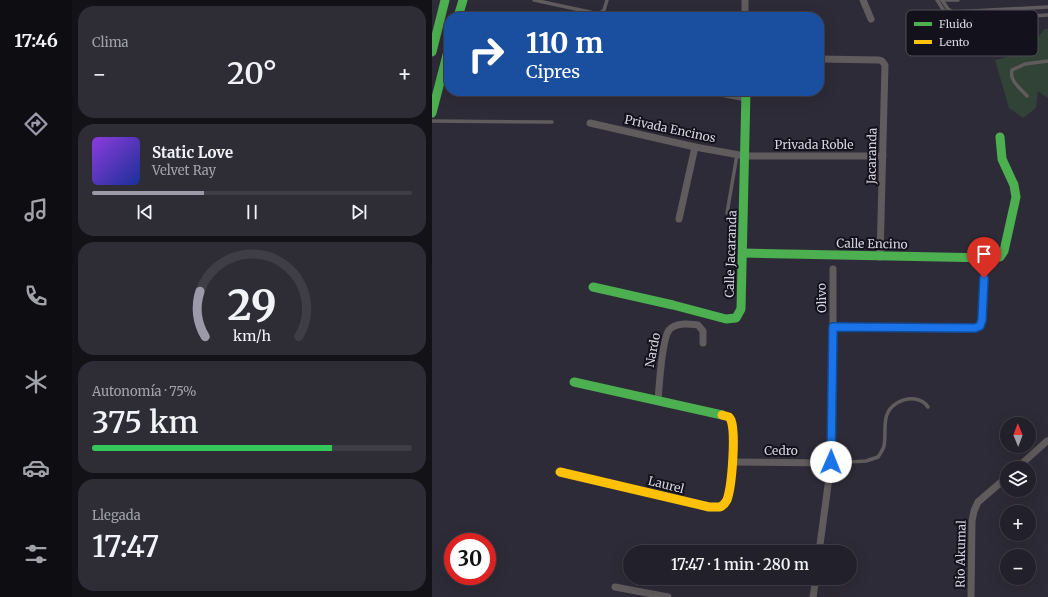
<!DOCTYPE html>
<html lang="es">
<head>
<meta charset="utf-8">
<style>
	:root { --surface:#22202a; --page:#2e2d36; --text:#f1f3f6; --muted:#a2a3a8; --line:#3f3e47; --accent:#9c99a8 }
	body { margin:0; font-family:Merriweather,serif; background:var(--page); color:var(--text); height:100vh; display:flex; flex-direction:column; font-size:15px; white-space:nowrap }
	* { box-sizing:border-box; margin:0 }
	p { font-size:13px; color:var(--muted) }
	.icon { flex:none; width:22px; height:22px; fill:none; stroke:currentColor; stroke-width:2; stroke-linecap:round; stroke-linejoin:round }
	.map { position:relative; flex:1; overflow:hidden }
	.panel { display:flex; flex-direction:column; gap:6px; padding:6px; background:#131217; width:360px }
	.panel>* { flex:none }
	.guide { position:absolute; left:12px; top:12px; width:380px; height:84px; border-radius:16px; box-shadow:0 4px 16px #0002,0 0 0 1px var(--line); background:#1a4fa0; color:#fff; overflow:hidden }
	.needle { width:26px; rotate:359deg }
	.controls { position:absolute; left:568px; top:417px; display:grid; gap:8px }
	.controls a { display:grid; place-items:center; width:36px; height:36px; border-radius:50%; background:var(--surface); box-shadow:0 4px 16px #0002,0 0 0 1px var(--line); font-size:20px }
	.speed { position:absolute; left:12px; top:533px; display:flex; gap:8px; font-size:20px; font-weight:700; text-align:center }
	.speed>* { display:grid; place-content:center; width:52px; height:52px; border-radius:50%; background:var(--surface); box-shadow:0 4px 16px #0002,0 0 0 1px var(--line); line-height:1 }
	.speed .limit { border:6px solid #d22; background:#fff; color:#111 }
	.pin { position:absolute; display:grid; place-items:center; width:34px; height:34px; color:#fff; margin:-41px -17px; border-radius:50% 50% 50% 0; rotate:-45deg; box-shadow:0 0 4px #0007 }
	.pin .icon { rotate:45deg }
	.me { position:absolute; width:44px; margin:-22px; rotate:1deg; stroke-linejoin:round; filter:drop-shadow(0 0 3px #0008) }
	.turn { display:flex; align-items:center; gap:14px; height:84px; padding:0 16px; font-size:18px }
	.turn .icon { width:52px; height:52px; stroke-width:2.5 }
	.turn b { display:block; font-size:28px; line-height:34px }
	.big { font-size:30px; font-weight:600; line-height:1.1 }
	.panel .widget { flex:1; display:flex; flex-direction:column; justify-content:center; gap:6px; min-width:0; padding:0 14px; border-radius:16px; background:var(--page) }
	.panel .dial { align-items:center; gap:0 }
	.dial svg { height:104px; overflow:visible; fill:none; stroke:var(--line); stroke-width:7; stroke-linecap:round; text-anchor:middle }
	.dial text { fill:var(--text); stroke:none }
	.song { display:flex; align-items:center; gap:12px }
	.cover { width:48px; height:48px; border-radius:6px; background:linear-gradient(135deg,hsl(270 70% 55%),hsl(230 70% 35%)) }
	.played { height:4px; border-radius:2px; background:linear-gradient(90deg,var(--accent) 35%,var(--line) 35%) }
	.keys { display:flex; justify-content:space-around; direction:ltr }
	.heat { display:flex; justify-content:space-between; align-items:center; font-size:22px; direction:ltr }
	.charge { height:6px; border-radius:3px; background:linear-gradient(90deg,#34c759 75%,var(--line) 0) }
	.trip { position:absolute; left:191px; top:545px; width:234px; height:40px; border-radius:20px; background:var(--surface); box-shadow:0 4px 16px #0002,0 0 0 1px var(--line); font-weight:600; line-height:40px; text-align:center }
	main { display:flex; flex:1; min-height:0 }
	.dock { display:flex; flex-direction:column; width:72px; justify-content:space-around; align-items:center; background:#0e0d11; color:var(--muted) }
	.dock .icon { width:28px; height:28px }
	.dock .active { color:var(--accent) }
	.dock b { font-size:18px; color:var(--text) }
	.map>svg:first-child { display:block }
	.green { fill:#314237 }
	.lines { fill:none; stroke-linecap:round; stroke-linejoin:round }
	.lane { stroke:#605b5c; stroke-width:3.5 }
	.street { stroke:#605b5c; stroke-width:7 }
	.fast { stroke:#4caf50; stroke-width:9 }
	.slow { stroke:#ffc107; stroke-width:9 }
	.route-casing { stroke:#114b97; stroke-width:10 }
	.route { stroke:#1a73e8; stroke-width:7 }
	.labels { text-anchor:middle; stroke-width:4; stroke-linejoin:round; paint-order:stroke }
	.street-label { font-size:12px; fill:#d7d4e4; stroke:#13111b }
	.key { fill:#13111b; stroke:#4e4c57; stroke-width:1 }
	.key-label { font-size:11px; fill:#d7d4e4 }
</style>
</head>
<body>
<main>
<nav class="dock">
<b>17:46</b>
<svg class="icon active" aria-label="directions" viewBox="0 0 24 24"><path d="M12 3l9 9-9 9-9-9zM9 14v-3h6M13 9l2 2-2 2"/></svg>
<svg class="icon" aria-label="music" viewBox="0 0 24 24"><path d="M9 18V5l10-2v13"/><circle cx="6" cy="18" r="3"/><circle cx="16" cy="16" r="3"/></svg>
<svg class="icon" aria-label="phone" viewBox="0 0 24 24"><path d="M5 4h4l2 5-3 2q2 4 5 5l2-3 5 2v4C11 20 4 13 5 4z"/></svg>
<svg class="icon" aria-label="climate" viewBox="0 0 24 24"><path d="M12 3v18M4 7l16 10M4 17L20 7"/></svg>
<svg class="icon" aria-label="car" viewBox="0 0 24 24"><path d="M5 17H2v-5l4-1 3-4h7l3 4 3 1v5h-3M9 17h6M6 11h13"/><circle cx="7" cy="17" r="2"/><circle cx="17" cy="17" r="2"/></svg>
<svg class="icon" aria-label="filters" viewBox="0 0 24 24"><path d="M4 7h16M4 17h16"/><circle cx="9" cy="7" r="2"/><circle cx="15" cy="17" r="2"/></svg>
</nav>
<section class="panel">
<div class="widget"><p>Clima</p>
<div class="heat"><a>−</a><b class="big">20°</b><a>+</a></div>
</div>
<div class="widget">
<div class="song"><i class="cover"></i><div><b>Static Love</b><p>Velvet Ray</p></div></div>
<div class="played"></div>
<div class="keys"><svg class="icon" aria-label="previous" viewBox="0 0 24 24"><path d="M18 5L8 12l10 7zM5 5v14"/></svg><svg class="icon" aria-label="pause" viewBox="0 0 24 24"><path d="M8 5v14M16 5v14"/></svg><svg class="icon" aria-label="next" viewBox="0 0 24 24"><path d="M6 5l10 7-10 7zM19 5v14"/></svg></div>
</div>
<div class="widget dial"><svg viewBox="0 0 100 80">
<path d="M14 69A42 42 0 1 1 86 69"/>
<path d="M14 69A42 42 0 0 1 10 34" stroke="#9c99a8"/>
<text x="50" y="56" font-size="32" font-weight="700">29</text>
<text x="50" y="72" font-size="11">km/h</text>
</svg></div>
<div class="widget"><p>Autonomía · 75%</p><b class="big">375 km</b><div class="charge"></div></div>
<div class="widget"><p>Llegada</p><b class="big">17:47</b></div>
</section>
<div class="map">
<svg width="616" height="597" viewBox="0 0 616 597">
	<rect width="100%" height="100%" fill="#2e2b38"/>
	<polygon class="green" points="613,29 616,29 616,98 606,91 604,108 591,118 577,108 563,60 591,53"/>
	<g class="lines">
		<g class="lane">
			<polyline points="102,0 167,14 172,10 175,0"/>
			<polyline points="505,0 516,17 521,20 616,15"/>
			<polyline points="509,0 526,0"/>
			<polyline points="510,0 516,9 521,12 616,7"/>
			<path d="M595,96c-6,-7 -18,-15 -15,-26l13,-6 23,-3"/>
			<polyline points="0,121 120,122"/>
			<polyline points="295,213 305,155"/>
			<path d="M399,463l35,-2 12,-4c2,-3 5,-7 6,-11 3,-15 -4,-33 13,-43 5,-3 12,-5 18,-4 6,1 10,3 13,8"/>
		</g>
		<g class="street">
			<polyline points="431,0 439,19"/>
			<polyline points="313,17 313,0"/>
			<polyline points="387,59 447,60 450,61 453,65 448,257"/>
			<polyline points="278,91 314,98"/>
			<polyline points="158,123 263,147 313,156 451,156"/>
			<polyline points="247,219 263,147"/>
			<polyline points="401,327 534,329 543,328 548,326 550,320 552,278"/>
			<path d="M226,401c1,-14 4,-62 11,-71 7,-8 20,-6 29,-5l5,6v12"/>
			<polyline points="300,462 399,463"/>
			<polyline points="585,468 615,441"/>
			<polyline points="387,552 399,463 401,327 401,269"/>
			<polyline points="183,587 236,597"/>
			<polyline points="381,597 384,578"/>
			<polyline points="539,597 540,521 542,511 546,502 575,477"/>
		</g>
		<g class="fast">
			<polyline points="26,17 31,0"/>
			<polyline points="0,52 13,0"/>
			<polyline points="0,113 17,47"/>
			<polyline points="311,253 559,258 568,257 572,251 584,197 582,185 570,159 568,137"/>
			<polyline points="161,287 241,305 294,319 304,318 309,309 314,91"/>
			<polyline points="142,382 290,415"/>
		</g>
		<path class="slow" d="M128,472l149,35h11c4,-2 5,-3 7,-7 5,-14 9,-66 4,-80l-2,-3 -7,-2"/>
	</g>
	<g class="lines">
		<defs>
			<polyline id="route" points="399,462 401,327 543,328 548,326 550,320 552,278"/>
		</defs>
		<use href="#route" class="route-casing"/>
		<use href="#route" class="route"/>
	</g>
	<g class="labels">
		<g class="street-label">
			<text transform="translate(238 129) rotate(12)" y="4">Privada Encinos</text>
			<text x="382" y="149">Privada Roble</text>
			<text transform="translate(440 156) rotate(-89)" y="4">Jacaranda</text>
			<text transform="translate(440 244) rotate(1)" y="4">Calle Encino</text>
			<text transform="translate(299 254) rotate(-88)" y="4">Calle Jacaranda</text>
			<text transform="translate(390 298) rotate(-91)" y="4">Olivo</text>
			<text transform="translate(221 350) rotate(-79)" y="4">Nardo</text>
			<text x="349" y="455">Cedro</text>
			<text transform="translate(234 485) rotate(14)" y="4">Laurel</text>
			<text transform="translate(529 554) rotate(-89)" y="4">Rio Akumal</text>
		</g>
	</g>
	<rect x="474" y="10" width="132" height="46" rx="6" class="key"/>
	<rect x="482" y="22" width="18" height="4" fill="#4caf50"/>
	<rect x="482" y="40" width="18" height="4" fill="#ffc107"/>
	<g class="key-label">
		<text x="507" y="28">Fluido</text>
		<text x="507" y="46">Lento</text>
	</g>
</svg>
<div class="controls">
<a><svg class="needle" viewBox="-14 -14 28 28"><path d="M0-13l5 13h-10z" fill="#e53935"/><path d="M0 13l5-13h-10z" fill="#a2a3a8"/></svg></a>
<a><svg class="icon" aria-label="layers" viewBox="0 0 24 24"><path d="M12 4l9 5-9 5-9-5zM3 14l9 5 9-5"/></svg></a>
<a>+</a>
<a>−</a>
</div>
<div class="speed"><div class="limit">30</div></div>
<div class="pin" style="left:552px;top:278px;background:#d93025"><svg class="icon" aria-label="arrive" viewBox="0 0 24 24"><path d="M6 21V4h12l-3 4 3 4H6"/></svg></div>
<svg class="me" style="left:399px;top:462px" viewBox="-20 -20 40 40"><circle r="19" fill="#fff"/><path d="M0-13L10 11 0 6-10 11z" fill="#1a73e8"/></svg>
<div class="trip">17:47 · 1 min · 280 m</div>
<div class="guide">
<div class="turn"><svg class="icon" aria-label="right" viewBox="0 0 24 24"><path d="M7 20v-9h11M14 6l5 5-5 5"/></svg><div><b>110 m</b>Cipres</div></div>
</div>
</div>
</main>
</body>
</html>
